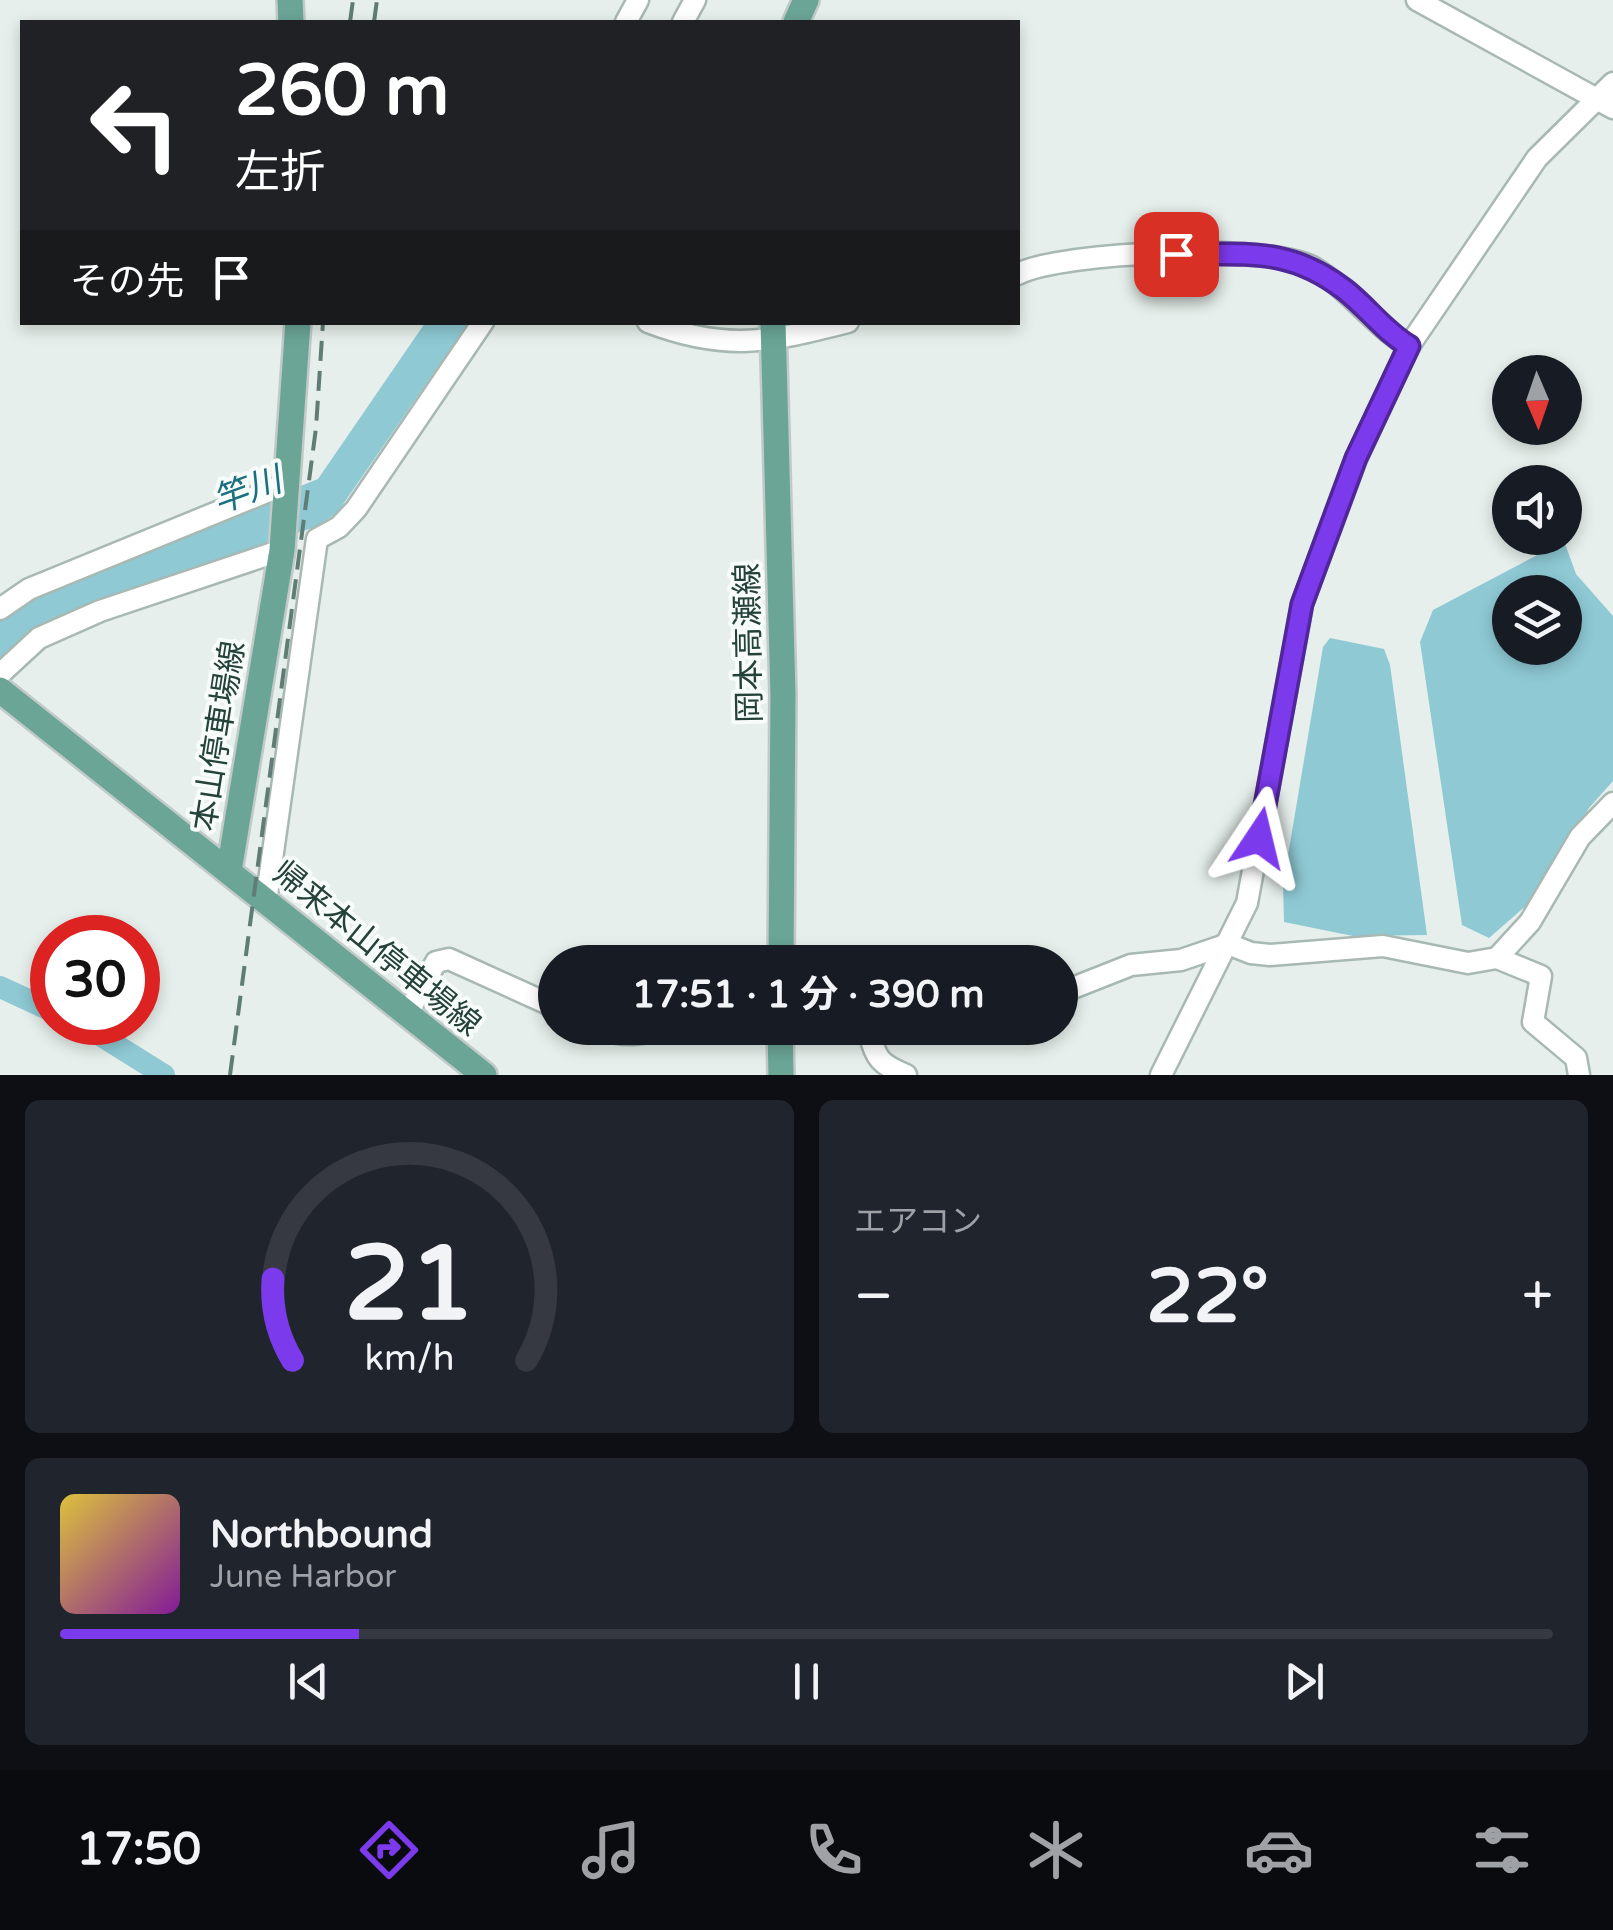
<!DOCTYPE html>
<html lang="ja">
<head>
<meta charset="utf-8">
<style>
	:root { --surface:#171b24; --page:#20242c; --text:#f1f3f6; --muted:#9ea1a6; --line:#363941; --accent:#7c3aed }
	body { margin:0; font-family:"Varela Round","Noto Sans JP",sans-serif; background:var(--page); color:var(--text); height:100vh; display:flex; flex-direction:column; font-size:38px; white-space:nowrap }
	* { box-sizing:border-box; margin:0 }
	p { font-size:32px; color:var(--muted) }
	.icon { flex:none; width:55px; height:55px; fill:none; stroke:currentColor; stroke-width:2; stroke-linecap:round; stroke-linejoin:round }
	.map { position:relative; height:1075px; overflow:hidden }
	.details { display:flex; flex-direction:column; gap:25px; padding:25px; background:#0d0f14; flex:1 }
	.details>* { flex:none }
	.banner { position:absolute; left:20px; top:20px; width:1000px; height:305px; border-radius:0px; box-shadow:0 5px 15px #0003; background:#202124; color:#fff; overflow:hidden }
	.needle { width:65px; rotate:178deg }
	.controls { position:absolute; left:1492px; top:355px; display:grid; gap:20px }
	.controls a { display:grid; place-items:center; width:90px; height:90px; border-radius:50%; background:var(--surface); box-shadow:0 5px 15px #0003; font-size:50px }
	.speed { position:absolute; left:30px; top:915px; display:flex; gap:20px; font-size:50px; font-weight:700; text-align:center }
	.speed>* { display:grid; place-content:center; width:130px; height:130px; border-radius:50%; background:var(--surface); box-shadow:0 5px 15px #0003; line-height:1 }
	.speed .limit { border:15px solid #d22; background:#fff; color:#111 }
	.pin { position:absolute; display:grid; place-items:center; width:85px; height:85px; color:#fff; margin:-42px; border-radius:20px; box-shadow:0 5px 15px #0006 }
	.me { position:absolute; width:110px; margin:-55px; rotate:10deg; stroke-linejoin:round; filter:drop-shadow(0 0 8px #0008) }
	.turn { display:flex; align-items:center; gap:35px; height:210px; padding:0 50px; font-size:45px }
	.turn .icon { width:130px; height:130px; stroke-width:2.5 }
	.turn b { display:block; font-size:70px; line-height:85px }
	.then { display:flex; align-items:center; height:95px; padding:0 50px; background:#0003; gap:20px; font-size:38px }
	.big { font-size:75px; font-weight:700; line-height:1.1 }
	.details .card { flex:1; display:flex; flex-direction:column; justify-content:center; gap:15px; min-width:0; padding:0 35px; border-radius:15px; background:var(--page) }
	.details .dial { align-items:center; gap:0 }
	.dial svg { height:260px; overflow:visible; fill:none; stroke:var(--line); stroke-width:7; stroke-linecap:round; text-anchor:middle }
	.dial text { fill:var(--text); stroke:none }
	.song { display:flex; align-items:center; gap:30px }
	.cover { width:120px; height:120px; border-radius:15px; background:linear-gradient(135deg,hsl(50 70% 55%),hsl(290 70% 35%)) }
	.played { height:10px; border-radius:5px; background:linear-gradient(90deg,var(--accent) 20%,var(--line) 20%) }
	.keys { display:flex; justify-content:space-around; direction:ltr }
	.heat { display:flex; justify-content:space-between; align-items:center; font-size:55px; direction:ltr }
	.details .tiles { flex:1; display:grid; gap:25px; grid-template-columns:1fr 1fr }
	.card:last-child { grid-column:span 2 }
	.trip { position:absolute; left:538px; top:945px; width:540px; height:100px; border-radius:50px; background:var(--surface); box-shadow:0 5px 15px #0003; font-weight:700; line-height:100px; text-align:center }
	.dock { display:flex; height:160px; justify-content:space-around; align-items:center; background:#090b0e; color:var(--muted) }
	.dock .icon { width:70px; height:70px }
	.dock .current { color:var(--accent) }
	.dock b { font-size:45px; color:var(--text) }
	.map>svg:first-child { display:block }
	.water { fill:#8ec9d4; fill-rule:evenodd }
	.lines { fill:none; stroke-linecap:round; stroke-linejoin:round }
	.river { stroke:#8ec9d4; stroke-width:22 }
	.minor-casing { stroke:#a8b8b2; stroke-width:25 }
	.major-casing { stroke:#c2cac8; stroke-width:30 }
	.minor { stroke:#fff; stroke-width:20 }
	.major { stroke:#6aa596; stroke-width:25 }
	.rail { stroke:#5f7d75; stroke-width:4; stroke-dasharray:20 10; stroke-linecap:butt }
	.route-casing { stroke:#51269a; stroke-width:25 }
	.route { stroke:#7c3aed; stroke-width:18 }
	.labels { text-anchor:middle; stroke-width:8; stroke-linejoin:round; paint-order:stroke }
	.street-label { font-size:32px; fill:#24423a; stroke:#f7fbf9 }
	.water-label { font-size:35px; font-style:italic; fill:#1c6f80; stroke:#f7fbf9 }
</style>
</head>
<body>
<div class="map">
<svg width="1613" height="1075" viewBox="0 0 1613 1075">
	<rect width="100%" height="100%" fill="#e6efeb"/>
	<g class="water">
		<polygon points="425,323 468,323 337,513 315,527 165,578 45,625 0,658 0,616 34,594 318,479"/>
		<path d="M1564,541l12,33 37,42v165l-24,27 -54,90 -46,40 -27,-13 -42,-283 13,-32zM1510,592h55v56h-55z"/>
		<polygon points="1330,638 1384,649 1390,665 1427,935 1353,936 1284,922 1283,885 1323,647"/>
	</g>
	<g class="lines">
		<g class="river">
			<polyline points="0,987 52,1011"/>
			<polyline points="79,1022 164,1075"/>
		</g>
		<defs>
			<g id="minor">
				<polyline points="1417,0 1613,108"/>
				<polyline points="626,22 638,0"/>
				<polyline points="683,22 695,0"/>
				<path d="M1018,274c44,-23 254,-31 296,-6 36,22 59,57 95,78"/>
				<path d="M648,322c78,30 122,20 200,0"/>
				<polyline points="0,609 29,589 286,484"/>
				<polyline points="0,674 39,638 100,611 282,550"/>
				<polyline points="266,902 317,539 339,527 356,509 483,322"/>
				<polyline points="1497,958 1541,976 1533,1022 1576,1058 1579,1075"/>
				<polyline points="1060,993 1131,965 1181,960 1228,944 1251,953 1270,955 1383,946 1468,963 1497,958 1530,922 1580,837 1613,803"/>
				<polyline points="408,1013 436,962 449,959 555,1007"/>
				<path d="M601,1028c23,10 42,6 65,0"/>
				<path d="M867,1028c10,29 8,34 39,47"/>
				<polyline points="1161,1075 1247,903 1302,604 1356,459 1409,346 1537,158 1613,83"/>
			</g>
			<g id="major">
				<polyline points="290,0 291,22"/>
				<polyline points="796,22 806,0"/>
				<polyline points="773,322 783,695 781,962"/>
				<polyline points="0,690 484,1075"/>
				<polyline points="229,871 282,550 298,322"/>
				<polyline points="780,1028 781,1075"/>
			</g>
		</defs>
		<use href="#minor" class="minor-casing"/>
		<use href="#major" class="major-casing"/>
		<use href="#minor" class="minor"/>
		<use href="#major" class="major"/>
		<g class="rail">
			<polyline points="350,22 353,0"/>
			<polyline points="374,22 377,0"/>
			<polyline points="230,1075 316,428 323,322"/>
		</g>
	</g>
	<g class="lines">
		<defs>
			<path id="route" d="M1176,254c69,1 112,-8 169,36 23,18 39,41 64,56l-53,112 -54,146 -43,234"/>
		</defs>
		<use href="#route" class="route-casing"/>
		<use href="#route" class="route"/>
	</g>
	<g class="labels">
		<g class="street-label">
			<text transform="translate(748 643) rotate(-91)" y="11">岡本高瀬線</text>
			<text transform="translate(218 736) rotate(-81)" y="11">本山停車場線</text>
			<text transform="translate(377 948) rotate(39)" y="11">帰来本山停車場線</text>
		</g>
		<g class="water-label">
			<text transform="translate(247 490) rotate(-20)" y="12">竿川</text>
		</g>
	</g>
</svg>
<div class="controls">
<a><svg class="needle" viewBox="-14 -14 28 28"><path d="M0-13l5 13h-10z" fill="#e53935"/><path d="M0 13l5-13h-10z" fill="#9ea1a6"/></svg></a>
<a><svg class="icon" aria-label="sound" viewBox="0 0 24 24"><path d="M4 9h4l5-4v14l-5-4H4zM17 9q2 3 0 6"/></svg></a>
<a><svg class="icon" aria-label="layers" viewBox="0 0 24 24"><path d="M12 4l9 5-9 5-9-5zM3 14l9 5 9-5"/></svg></a>
</div>
<div class="speed"><div class="limit">30</div></div>
<div class="pin" style="left:1176px;top:254px;background:#d93025"><svg class="icon" aria-label="arrive" viewBox="0 0 24 24"><path d="M6 21V4h12l-3 4 3 4H6"/></svg></div>
<svg class="me" style="left:1259px;top:838px" viewBox="-20 -20 40 40"><path d="M0-17L14 15 0 8-14 15z" fill="#7c3aed" stroke="#fff" stroke-width="4"/></svg>
<div class="trip">17:51 · 1 分 · 390 m</div>
<div class="banner">
<div class="turn"><svg class="icon" aria-label="left" viewBox="0 0 24 24"><path d="M17 20v-9H6M10 6l-5 5 5 5"/></svg><div><b>260 m</b>左折</div></div>
<div class="then">その先<svg class="icon" aria-label="arrive" viewBox="0 0 24 24"><path d="M6 21V4h12l-3 4 3 4H6"/></svg></div>
</div>
</div>
<section class="details">
<div class="tiles">
<div class="card dial"><svg viewBox="0 0 100 80">
<path d="M14 69A42 42 0 1 1 86 69"/>
<path d="M14 69A42 42 0 0 1 8 44" stroke="#7c3aed"/>
<text x="50" y="56" font-size="32" font-weight="700">21</text>
<text x="50" y="72" font-size="11">km/h</text>
</svg></div>
<div class="card"><p>エアコン</p>
<div class="heat"><a>−</a><b class="big">22°</b><a>+</a></div>
</div>
<div class="card">
<div class="song"><i class="cover"></i><div><b>Northbound</b><p>June Harbor</p></div></div>
<div class="played"></div>
<div class="keys"><svg class="icon" aria-label="previous" viewBox="0 0 24 24"><path d="M18 5L8 12l10 7zM5 5v14"/></svg><svg class="icon" aria-label="pause" viewBox="0 0 24 24"><path d="M8 5v14M16 5v14"/></svg><svg class="icon" aria-label="next" viewBox="0 0 24 24"><path d="M6 5l10 7-10 7zM19 5v14"/></svg></div>
</div>
</div>
</section>
<nav class="dock">
<b>17:50</b>
<svg class="icon current" aria-label="directions" viewBox="0 0 24 24"><path d="M12 3l9 9-9 9-9-9zM9 14v-3h6M13 9l2 2-2 2"/></svg>
<svg class="icon" aria-label="music" viewBox="0 0 24 24"><path d="M9 18V5l10-2v13"/><circle cx="6" cy="18" r="3"/><circle cx="16" cy="16" r="3"/></svg>
<svg class="icon" aria-label="phone" viewBox="0 0 24 24"><path d="M5 4h4l2 5-3 2q2 4 5 5l2-3 5 2v4C11 20 4 13 5 4z"/></svg>
<svg class="icon" aria-label="climate" viewBox="0 0 24 24"><path d="M12 3v18M4 7l16 10M4 17L20 7"/></svg>
<svg class="icon" aria-label="car" viewBox="0 0 24 24"><path d="M5 17H2v-5l4-1 3-4h7l3 4 3 1v5h-3M9 17h6M6 11h13"/><circle cx="7" cy="17" r="2"/><circle cx="17" cy="17" r="2"/></svg>
<svg class="icon" aria-label="filters" viewBox="0 0 24 24"><path d="M4 7h16M4 17h16"/><circle cx="9" cy="7" r="2"/><circle cx="15" cy="17" r="2"/></svg>
</nav>
</body>
</html>
